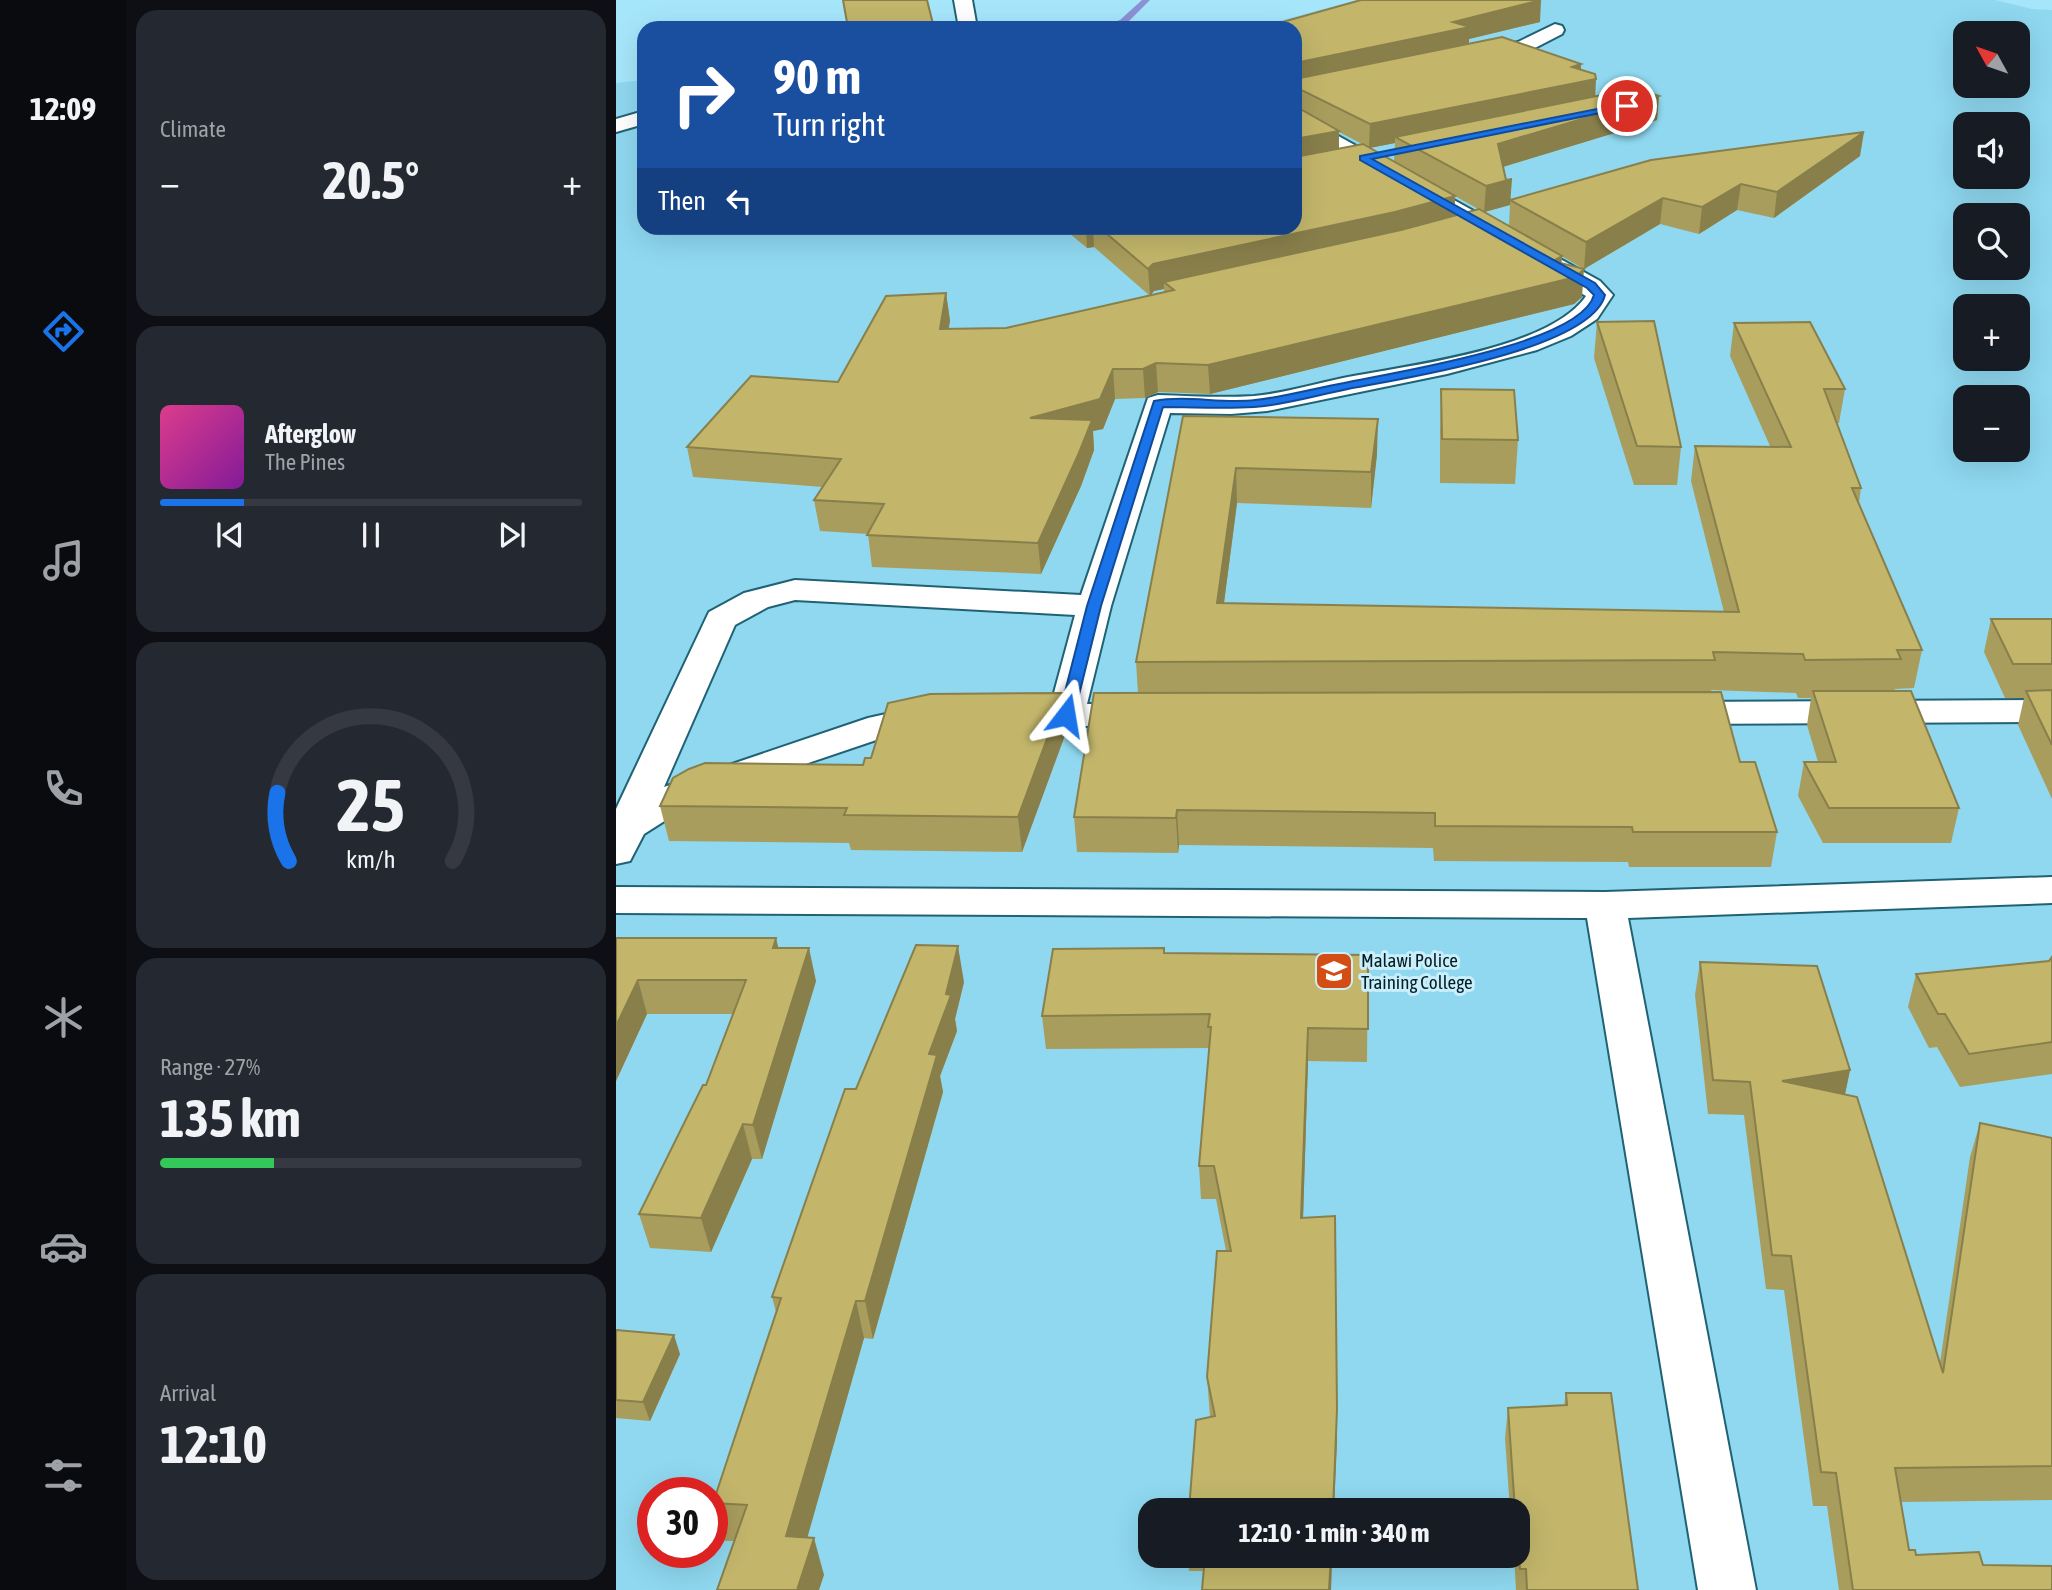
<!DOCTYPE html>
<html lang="en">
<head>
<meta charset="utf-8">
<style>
	:root { --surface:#171b24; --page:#242831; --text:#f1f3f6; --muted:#9ea1a6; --line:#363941; --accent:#1a73e8 }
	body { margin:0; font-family:"Asap Condensed",sans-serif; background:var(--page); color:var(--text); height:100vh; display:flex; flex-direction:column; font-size:26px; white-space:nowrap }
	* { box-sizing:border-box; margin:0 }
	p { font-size:23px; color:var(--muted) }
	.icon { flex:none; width:38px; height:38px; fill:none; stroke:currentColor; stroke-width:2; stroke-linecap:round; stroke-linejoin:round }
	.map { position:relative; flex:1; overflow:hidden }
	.side { display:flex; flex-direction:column; gap:10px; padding:10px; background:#0d0f14; width:490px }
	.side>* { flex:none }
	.top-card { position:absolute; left:21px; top:21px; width:665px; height:214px; border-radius:21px; box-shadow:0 7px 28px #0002; background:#1a4fa0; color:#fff; overflow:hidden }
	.needle { width:46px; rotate:310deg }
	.tools { position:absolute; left:1337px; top:21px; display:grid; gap:14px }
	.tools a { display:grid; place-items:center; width:77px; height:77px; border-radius:14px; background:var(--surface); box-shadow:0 7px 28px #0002; font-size:35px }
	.speed { position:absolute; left:21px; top:1477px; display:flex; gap:14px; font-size:35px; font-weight:700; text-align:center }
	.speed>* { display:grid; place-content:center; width:91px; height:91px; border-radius:50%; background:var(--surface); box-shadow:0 7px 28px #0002; line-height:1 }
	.speed .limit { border:10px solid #d22; background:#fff; color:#111 }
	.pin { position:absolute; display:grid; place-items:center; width:60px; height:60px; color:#fff; margin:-30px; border:4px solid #fff; border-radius:50%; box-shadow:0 2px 7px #0007 }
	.me { position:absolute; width:77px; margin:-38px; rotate:14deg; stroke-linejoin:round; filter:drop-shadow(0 0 5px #0008) }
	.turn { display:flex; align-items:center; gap:24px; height:147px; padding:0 21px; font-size:32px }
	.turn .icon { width:91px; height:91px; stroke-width:2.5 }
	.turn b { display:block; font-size:49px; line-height:60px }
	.then { display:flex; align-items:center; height:66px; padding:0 21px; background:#0003; gap:14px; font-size:26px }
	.big { font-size:52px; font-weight:700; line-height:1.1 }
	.side .tile { flex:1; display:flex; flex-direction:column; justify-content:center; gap:10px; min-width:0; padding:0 24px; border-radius:21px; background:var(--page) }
	.side .dial { align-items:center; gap:0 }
	.dial svg { height:182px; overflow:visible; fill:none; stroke:var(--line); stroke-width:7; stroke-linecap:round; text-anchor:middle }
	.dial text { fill:var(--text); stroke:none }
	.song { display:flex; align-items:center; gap:21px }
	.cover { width:84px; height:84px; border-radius:10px; background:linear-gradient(135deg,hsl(330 70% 55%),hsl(290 70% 35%)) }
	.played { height:7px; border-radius:4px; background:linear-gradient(90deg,var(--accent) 20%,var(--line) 20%) }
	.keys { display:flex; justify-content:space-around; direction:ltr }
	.heat { display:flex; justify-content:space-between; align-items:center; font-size:38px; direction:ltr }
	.charge { height:10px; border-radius:5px; background:linear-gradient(90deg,#34c759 27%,var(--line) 0) }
	.trip { position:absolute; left:522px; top:1498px; width:392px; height:70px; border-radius:21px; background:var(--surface); box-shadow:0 7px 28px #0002; font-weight:700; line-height:70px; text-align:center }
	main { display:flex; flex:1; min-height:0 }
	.menu { display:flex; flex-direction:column; width:126px; justify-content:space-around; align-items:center; background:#090b0e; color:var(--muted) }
	.menu .icon { width:49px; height:49px }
	.menu .on { color:var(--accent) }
	.menu b { font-size:32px; color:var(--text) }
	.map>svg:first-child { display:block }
	.built { fill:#8fd8f0; fill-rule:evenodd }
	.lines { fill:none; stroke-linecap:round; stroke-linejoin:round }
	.stream { fill:#8b91d3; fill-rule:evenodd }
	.minor-casing { stroke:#206274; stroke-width:4 }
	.minor { fill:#fff; fill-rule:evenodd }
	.wall { fill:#a89d5c; fill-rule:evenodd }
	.shaded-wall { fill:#887f4b }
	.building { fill:#c3b66b; stroke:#887f4b; stroke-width:2 }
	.route { fill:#1a73e8; stroke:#114b97; stroke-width:2 }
	.labels { text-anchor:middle; stroke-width:6; stroke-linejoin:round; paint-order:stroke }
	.poi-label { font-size:19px; fill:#031d24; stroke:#caeffb; text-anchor:start }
</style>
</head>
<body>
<main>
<nav class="menu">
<b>12:09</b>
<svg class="icon on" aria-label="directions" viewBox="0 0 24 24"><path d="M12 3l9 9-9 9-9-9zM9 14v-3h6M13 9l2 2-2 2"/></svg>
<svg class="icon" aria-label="music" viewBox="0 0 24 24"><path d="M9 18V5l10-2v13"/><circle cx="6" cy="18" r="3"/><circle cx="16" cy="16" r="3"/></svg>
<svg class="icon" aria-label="phone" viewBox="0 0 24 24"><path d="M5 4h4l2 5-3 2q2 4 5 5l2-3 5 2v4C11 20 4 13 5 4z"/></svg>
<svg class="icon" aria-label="climate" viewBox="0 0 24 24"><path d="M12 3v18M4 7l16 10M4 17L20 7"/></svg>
<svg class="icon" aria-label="car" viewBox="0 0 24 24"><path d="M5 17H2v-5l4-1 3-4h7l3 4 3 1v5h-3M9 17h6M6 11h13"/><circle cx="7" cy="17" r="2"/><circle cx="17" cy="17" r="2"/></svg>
<svg class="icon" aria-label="filters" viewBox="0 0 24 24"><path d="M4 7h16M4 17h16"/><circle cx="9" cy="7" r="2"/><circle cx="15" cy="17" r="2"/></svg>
</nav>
<section class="side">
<div class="tile"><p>Climate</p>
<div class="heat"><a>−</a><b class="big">20.5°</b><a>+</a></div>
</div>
<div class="tile">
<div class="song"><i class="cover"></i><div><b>Afterglow</b><p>The Pines</p></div></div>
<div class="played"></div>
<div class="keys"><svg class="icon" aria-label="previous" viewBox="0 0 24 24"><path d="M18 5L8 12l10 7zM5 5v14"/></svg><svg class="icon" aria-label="pause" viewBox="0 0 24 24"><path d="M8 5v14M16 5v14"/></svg><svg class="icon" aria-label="next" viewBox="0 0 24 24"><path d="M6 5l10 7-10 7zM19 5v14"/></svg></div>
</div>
<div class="tile dial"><svg viewBox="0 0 100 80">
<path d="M14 69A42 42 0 1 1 86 69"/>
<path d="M14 69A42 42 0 0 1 9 39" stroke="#1a73e8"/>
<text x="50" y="56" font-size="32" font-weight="700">25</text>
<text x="50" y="72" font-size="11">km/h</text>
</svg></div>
<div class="tile"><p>Range · 27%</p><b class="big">135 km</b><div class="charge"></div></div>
<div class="tile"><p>Arrival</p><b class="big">12:10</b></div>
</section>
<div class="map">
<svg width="1436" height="1590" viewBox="0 0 1436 1590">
	<rect width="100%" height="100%" fill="#a6e6fb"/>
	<path class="built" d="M741,0h638l37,9 20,1v1580h-1436v-1507l28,-3v148h651v-200h-43zM1349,33h53v53h-53zM1349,124h53v53h-53zM1349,215h53v53h-53zM1349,306h53v53h-53zM1349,397h53v53h-53zM37,1493h59v59h-59zM534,1510h367v46h-367z"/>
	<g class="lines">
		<polygon class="stream" points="526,0 534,0 510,24 479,28 504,20"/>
		<defs>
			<g id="minor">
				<polygon points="338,0 356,0 361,28 343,28"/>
				<polygon points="939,24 946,26 948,30 946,34 915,50 859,63 849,57 852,53 902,42"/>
				<polygon points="28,111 28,124 0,132 0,119"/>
				<path d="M679,112l305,169 13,14 -16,24 -26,17 -34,14 -90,24 -180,37 -36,3 -61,-1 -59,193 -24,98h57l13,3 5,8 -5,8 -13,3h-129l-13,-3 -5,-8 5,-8 13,-3h36l24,-89 -280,-15 -27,7 -33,18 -71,162 204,-69 63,-14 13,3 5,8 -5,8 -53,12 -195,66 -52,33 -14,27 -14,3v-55l93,-197 35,-19 51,-13 286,15 67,-197 10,-3c32,1 64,3 96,1 32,-3 63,-13 94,-19 62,-12 202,-28 238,-81l-291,-169z"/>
				<polygon points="1436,700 1436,722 1057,724 1044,721 1039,713 1044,705 1057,702"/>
				<polygon points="1436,877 1436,903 1012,918 1140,1590 1082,1590 971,918 0,913 0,887 989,892"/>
			</g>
		</defs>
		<use href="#minor" class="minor-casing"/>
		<use href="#minor" class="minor"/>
	</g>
	<g class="wall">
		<path d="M924,22l-71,17v5l112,20v6l14,26h64l-2,24 -154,47 8,33 349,-44 -86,62 -37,-8 -38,24 -39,-10 -76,45 -75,-43 1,-21 -25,7 77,44 -1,7 21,34 -8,7 -364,90 -52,-2 -13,6 -30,1 -12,30 -10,2 1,19 -13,36 -40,88 -169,-7 -4,-33 -48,-3 -6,-31 9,-13 -130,-10 -6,-30 151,-65 108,-89 4,28 -2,8 58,-1 144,-32 -56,-49 -7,1 -24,-20h232v-200zM723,132l23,12 -23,5zM779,143l-1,19 -24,-14zM839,196l2,1 21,12 -23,6zM548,289v3l-13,3 3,-4z"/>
		<polygon points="981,322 1065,447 1061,485 1018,485 978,358"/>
		<polygon points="1118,323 1229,389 1223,423 1221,423 1245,488 1243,503 1306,650 1298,688 1279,689 1278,691 1343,808 1335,843 1207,843 1182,796 1188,762 1202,762 1191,725 1195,698 1182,698 1180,693 1095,690 1124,762 1161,832 1155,867 1013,867 1012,862 818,861 817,848 563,845 562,853 461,852 458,817 522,693 520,662 567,416 761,454 755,508 621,503 608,603 1108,612 1075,481 1079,446 1154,446 1114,356"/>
		<polygon points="825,389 902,440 899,484 824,483 824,432"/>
		<polygon points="1375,619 1436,619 1436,799 1402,725 1408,698 1389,698 1368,652"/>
		<polygon points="448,693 452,727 406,852 235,850 233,843 53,841 44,806 247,765 255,758"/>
		<polygon points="0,938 162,948 200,981 146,1159 136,1159 95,1252 34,1248 23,1214 90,1085 117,1014 31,1014 0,1081"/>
		<polygon points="548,948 549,953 752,955 751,1062 692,1061 687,1218 721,1443 594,1417 591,1377 610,1251 600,1199 585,1199 583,1166 593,1048 430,1049 426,1016"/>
		<polygon points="1436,957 1436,1074 1344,1087 1321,1047 1313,1048 1292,1007 1300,974 1433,961"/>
		<polygon points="1084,962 1234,1070 1229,1094 1324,1363 1354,1157 1364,1123 1436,1138 1436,1500 1285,1502 1293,1550 1300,1555 1367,1565 1436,1590 1223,1590 1211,1506 1197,1506 1168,1290 1150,1289 1128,1115 1092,1114 1079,995"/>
		<polygon points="348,982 339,1019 341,1031 324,1076 327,1092 257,1339 248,1338 191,1537 208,1575 118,1541 109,1541 97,1503 160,1312 156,1297 240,1089"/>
		<polygon points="0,1330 64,1354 34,1421 0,1418"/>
		<polygon points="950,1393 1022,1590 900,1590 898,1556 901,1556 901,1510 894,1510 889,1438 892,1408 948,1406"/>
		<polygon points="572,1556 716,1556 715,1590 586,1590 588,1571 573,1571"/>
	</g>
	<g class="shaded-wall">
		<polygon points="925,0 924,22 853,39 853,49 679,86 679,63 837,22"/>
		<polygon points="965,64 964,83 980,79 979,102 779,137 779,143 753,148 754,124"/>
		<polygon points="1043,96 1041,120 880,169 882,144"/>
		<polygon points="723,131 723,155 679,164 679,139"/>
		<polygon points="1248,132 1244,156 1158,218 1161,192"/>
		<polygon points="896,179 894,205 868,212 870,186"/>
		<polygon points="1125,184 1121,210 1083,234 1086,207"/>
		<polygon points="839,196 838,221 548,282 548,289 538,291 534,296 532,269 537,264"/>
		<polygon points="1047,198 1044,224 968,269 970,242"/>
		<polygon points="470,228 477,228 478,247 471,248"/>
		<polygon points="946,256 944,281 968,269 966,297 958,304 594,394 592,365 937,261"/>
		<polygon points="330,293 334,321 328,357 324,329"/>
		<polygon points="540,363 542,392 529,398 527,369"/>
		<polygon points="497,369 499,399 487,429 477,431 478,450 465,486 425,574 422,543 414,418"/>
		<polygon points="762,419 761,454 755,508 755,472"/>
		<polygon points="620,468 621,503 603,641 601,603"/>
		<polygon points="448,693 452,727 406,852 402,817"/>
		<polygon points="561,810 563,845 562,853 560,818"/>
		<polygon points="160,938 168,971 157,948"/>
		<polygon points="342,946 348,982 339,1019 341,1031 324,1076 327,1092 257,1339 249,1301 313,1054 330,994"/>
		<polygon points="193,948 200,981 146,1159 137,1125"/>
		<polygon points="22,980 31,1014 0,1081 0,1026"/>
		<polygon points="692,1028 692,1061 686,1251 685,1218"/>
		<polygon points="1234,1070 1227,1104 1166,1081"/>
		<polygon points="127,1124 136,1159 95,1252 85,1218"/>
		<polygon points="240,1301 248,1338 181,1574 170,1536"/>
		<polygon points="58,1335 64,1354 34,1421 27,1402"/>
		<polygon points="721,1409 721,1443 718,1510 717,1510"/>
		<polygon points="198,1538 208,1575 203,1590 181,1590"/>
		<polygon points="715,1556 716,1556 715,1590 713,1590"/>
	</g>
	<g class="building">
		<polygon points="227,0 311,0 318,28 232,28"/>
		<polygon points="745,0 925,0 837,22 854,27 679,63 679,28 645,28"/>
		<polygon points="886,37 965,64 956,67 979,74 980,79 754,124 679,87 679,79"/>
		<polygon points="1020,88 1043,96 882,144 890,180 896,179 870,186 779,137"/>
		<polygon points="679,106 723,131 679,139"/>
		<polygon points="1248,132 1161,192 1125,184 1086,207 1047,198 970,242 894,200 1035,160"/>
		<polygon points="747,144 839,196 779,212 537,264 532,269 484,228 679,228 679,157"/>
		<polygon points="863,209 946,256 937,261 968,269 960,277 592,365 540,363 527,369 497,369 484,399 414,418 476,420 462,455 422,543 251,535 268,504 198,500 225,459 71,447 135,376 222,382 270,296 330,293 324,329 390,328 558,290 548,282 785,230"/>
		<polygon points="1038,321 1065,447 1021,446 981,322"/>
		<polygon points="1194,322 1229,389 1208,389 1245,488 1236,488 1306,650 1281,650 1285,659 1189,660 1187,654 1097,652 1099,660 520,662 567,416 762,419 755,472 620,468 601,603 1123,612 1079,446 1175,447 1118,323"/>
		<polygon points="825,389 898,390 902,440 826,439"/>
		<polygon points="1375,619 1436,619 1436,664 1397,664"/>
		<polygon points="1436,690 1436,745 1410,691"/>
		<polygon points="1197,691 1295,691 1343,808 1213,808 1188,762 1220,762"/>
		<polygon points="1105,692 1124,762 1139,762 1161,832 1017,832 1016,827 819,826 819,813 561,810 560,818 458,817 478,693"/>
		<polygon points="448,693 402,817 228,815 231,808 44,806 57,778 73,769 89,763 247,765 249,758 255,758 272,703 314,694"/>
		<polygon points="0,938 160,938 157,948 193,948 137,1125 127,1124 85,1218 23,1214 87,1085 90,1085 130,980 22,980 0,1026"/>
		<polygon points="300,945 342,946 330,994 335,995 313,1054 321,1055 249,1301 240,1301 170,1536 198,1538 181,1590 101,1590 131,1505 97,1503 165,1298 156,1297 229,1089 240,1089"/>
		<polygon points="548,948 548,953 752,955 752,1029 692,1028 685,1218 719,1216 721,1409 717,1510 573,1510 580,1420 599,1416 591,1377 601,1251 615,1251 598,1166 583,1166 595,1027 592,1027 594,1014 426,1016 437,949"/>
		<polygon points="1436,957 1436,1042 1353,1054 1329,1014 1322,1014 1300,974 1433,961"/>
		<polygon points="1084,962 1201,966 1234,1070 1166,1081 1241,1097 1327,1373 1364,1123 1436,1138 1436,1466 1279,1468 1293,1550 1299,1550 1300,1555 1363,1552 1367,1565 1436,1566 1436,1590 1237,1590 1220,1473 1205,1472 1175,1256 1156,1255 1134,1082 1097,1080"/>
		<polygon points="0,1330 58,1335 27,1402 0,1400"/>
		<polygon points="950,1393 995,1393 1022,1590 911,1590 910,1569 904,1569 901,1538 901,1510 899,1510 892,1408 951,1405"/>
		<polygon points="589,1556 715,1556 713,1590 586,1590"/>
	</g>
	<path class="route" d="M1011,103l3,4 -258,52 223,124 10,12c-14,55 -205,84 -257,94 -31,6 -63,16 -94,18 -30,2 -61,0 -91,0l-62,199 -27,109 -8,5 -5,-2 -2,-3 28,-109 67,-205c33,-6 68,3 101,-1 30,-3 60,-12 89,-17 47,-10 237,-39 250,-88l-7,-7 -227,-128v-4z"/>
	<defs>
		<symbol id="university-square" viewBox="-11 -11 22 22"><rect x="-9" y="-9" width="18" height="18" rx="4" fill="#d34d14" stroke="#caeffb"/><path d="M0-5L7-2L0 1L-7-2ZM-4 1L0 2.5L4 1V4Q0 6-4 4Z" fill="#fff"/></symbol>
	</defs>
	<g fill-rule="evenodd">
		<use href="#university-square" x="696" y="949" width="44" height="44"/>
	</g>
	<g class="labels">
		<g class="poi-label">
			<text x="745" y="967">Malawi Police<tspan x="745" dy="22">Training College</tspan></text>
		</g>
	</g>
</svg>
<div class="tools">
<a><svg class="needle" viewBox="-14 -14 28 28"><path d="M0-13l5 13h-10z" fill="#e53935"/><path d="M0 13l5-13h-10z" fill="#9ea1a6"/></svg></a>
<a><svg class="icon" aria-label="sound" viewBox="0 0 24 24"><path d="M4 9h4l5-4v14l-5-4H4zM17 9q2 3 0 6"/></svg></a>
<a><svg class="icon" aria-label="search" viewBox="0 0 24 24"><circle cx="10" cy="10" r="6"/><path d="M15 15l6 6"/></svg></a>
<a>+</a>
<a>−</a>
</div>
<div class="speed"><div class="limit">30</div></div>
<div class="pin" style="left:1011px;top:106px;background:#d93025"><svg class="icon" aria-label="arrive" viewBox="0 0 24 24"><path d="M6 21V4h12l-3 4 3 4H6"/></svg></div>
<svg class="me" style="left:450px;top:715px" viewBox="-20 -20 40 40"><path d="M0-17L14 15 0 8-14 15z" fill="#1a73e8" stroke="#fff" stroke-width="4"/></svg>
<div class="trip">12:10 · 1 min · 340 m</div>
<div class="top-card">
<div class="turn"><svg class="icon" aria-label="right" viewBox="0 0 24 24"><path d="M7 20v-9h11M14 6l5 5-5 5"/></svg><div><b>90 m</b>Turn right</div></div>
<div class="then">Then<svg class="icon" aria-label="left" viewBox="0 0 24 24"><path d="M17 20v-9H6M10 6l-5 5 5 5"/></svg></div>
</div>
</div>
</main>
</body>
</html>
